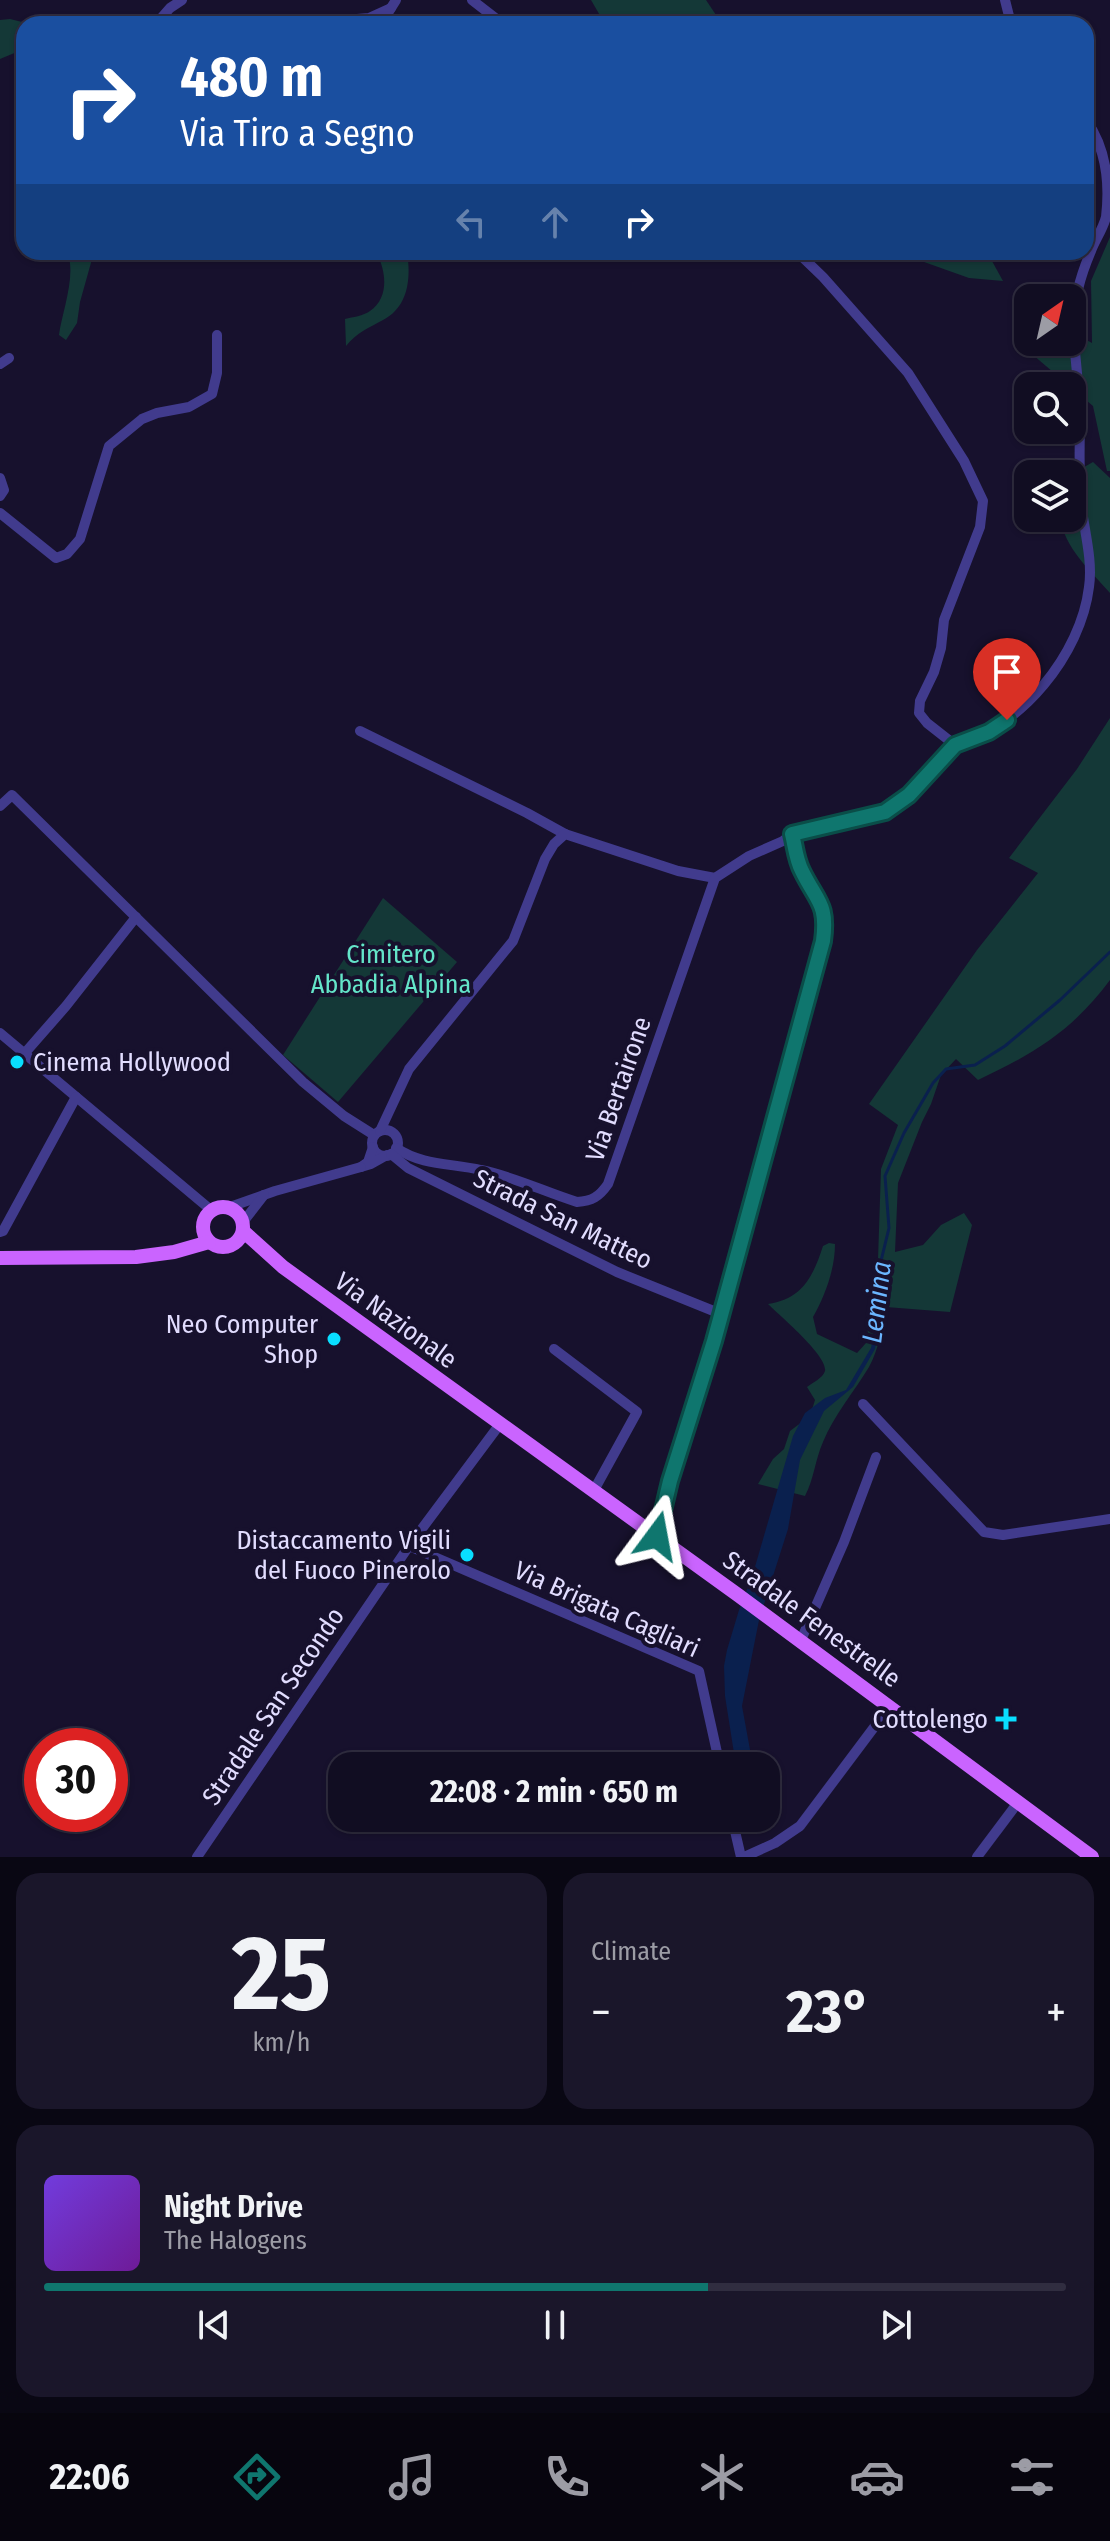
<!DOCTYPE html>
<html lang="en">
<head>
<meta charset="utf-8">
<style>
	:root { --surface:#110d22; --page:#1a162a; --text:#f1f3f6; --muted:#9c9ca5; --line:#302d40; --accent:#0f766e }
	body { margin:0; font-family:"Fira Sans Condensed",sans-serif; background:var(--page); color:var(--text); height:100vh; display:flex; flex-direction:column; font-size:30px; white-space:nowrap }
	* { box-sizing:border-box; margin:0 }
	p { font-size:26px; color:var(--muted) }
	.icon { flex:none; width:44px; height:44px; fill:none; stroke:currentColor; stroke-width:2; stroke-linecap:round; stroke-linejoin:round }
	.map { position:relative; height:1857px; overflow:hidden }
	.side { display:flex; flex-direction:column; gap:16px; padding:16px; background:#090713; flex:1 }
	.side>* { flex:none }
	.banner { position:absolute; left:16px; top:16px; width:1078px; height:244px; border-radius:24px; box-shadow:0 2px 6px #0004,0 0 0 2px var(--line); background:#1a4fa0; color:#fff; overflow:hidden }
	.needle { width:52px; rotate:34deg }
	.fabs { position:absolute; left:1014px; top:284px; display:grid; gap:16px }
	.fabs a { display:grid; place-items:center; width:72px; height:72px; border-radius:16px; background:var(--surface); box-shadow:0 2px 6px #0004,0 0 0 2px var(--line); font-size:40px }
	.speed { position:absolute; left:24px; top:1728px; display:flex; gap:16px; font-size:40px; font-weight:700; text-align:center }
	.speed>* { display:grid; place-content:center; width:104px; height:104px; border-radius:50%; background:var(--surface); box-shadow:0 2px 6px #0004,0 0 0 2px var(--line); line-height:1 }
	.speed .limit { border:12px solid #d22; background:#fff; color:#111 }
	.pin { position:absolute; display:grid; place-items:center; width:68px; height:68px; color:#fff; margin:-82px -34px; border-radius:50% 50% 50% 0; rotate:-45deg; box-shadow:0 0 8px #0007 }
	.pin .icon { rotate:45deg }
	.me { position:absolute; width:88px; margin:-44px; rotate:13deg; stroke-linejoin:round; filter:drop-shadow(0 0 6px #0008) }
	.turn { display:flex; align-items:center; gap:28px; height:168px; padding:0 32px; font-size:36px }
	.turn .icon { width:104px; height:104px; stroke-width:2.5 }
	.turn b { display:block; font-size:56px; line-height:68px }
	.lanes { display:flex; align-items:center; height:76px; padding:0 32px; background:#0003; justify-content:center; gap:40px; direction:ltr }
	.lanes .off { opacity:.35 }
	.big { font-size:60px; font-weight:700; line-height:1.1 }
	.side .widget { flex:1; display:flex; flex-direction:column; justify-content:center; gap:12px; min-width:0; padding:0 28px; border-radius:24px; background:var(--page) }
	.side .dial { align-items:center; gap:0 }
	.dial b { font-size:104px; line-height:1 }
	.song { display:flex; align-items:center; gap:24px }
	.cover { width:96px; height:96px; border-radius:12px; background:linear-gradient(135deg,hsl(260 70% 55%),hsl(280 70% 35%)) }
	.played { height:8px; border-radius:4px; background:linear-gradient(90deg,var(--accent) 65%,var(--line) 65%) }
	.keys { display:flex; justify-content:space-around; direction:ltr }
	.heat { display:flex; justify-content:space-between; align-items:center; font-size:44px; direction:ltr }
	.side .tiles { flex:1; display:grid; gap:16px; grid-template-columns:1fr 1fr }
	.widget:last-child { grid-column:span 2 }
	.trip { position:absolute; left:328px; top:1752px; width:452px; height:80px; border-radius:24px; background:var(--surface); box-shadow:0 2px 6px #0004,0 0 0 2px var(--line); font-weight:700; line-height:80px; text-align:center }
	.dock { display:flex; height:128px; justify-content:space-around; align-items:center; background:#07050e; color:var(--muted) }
	.dock .icon { width:56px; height:56px }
	.dock .on { color:var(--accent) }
	.dock b { font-size:36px; color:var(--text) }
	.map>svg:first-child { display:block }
	.green { fill:#143837 }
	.water { fill:#0a204e }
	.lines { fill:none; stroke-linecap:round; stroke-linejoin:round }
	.stream { stroke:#0a204e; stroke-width:3 }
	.minor { stroke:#413b8d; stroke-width:10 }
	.major { stroke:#ca64ff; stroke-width:14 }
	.route-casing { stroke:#0a4d48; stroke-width:20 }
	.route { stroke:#0f766e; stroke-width:14 }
	.poi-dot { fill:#09deff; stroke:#17112d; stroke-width:3 }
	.labels { text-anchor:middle; stroke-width:8; stroke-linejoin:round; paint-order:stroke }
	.park-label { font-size:26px; fill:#64e5c9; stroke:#17112d }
	.poi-label { font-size:26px; fill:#e2ddff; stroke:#17112d; text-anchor:end }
	.street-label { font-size:26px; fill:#e2ddff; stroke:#17112d }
	.water-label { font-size:28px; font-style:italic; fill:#6bb6ff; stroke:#17112d }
</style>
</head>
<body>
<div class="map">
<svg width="1110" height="1857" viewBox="0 0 1110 1857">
	<rect width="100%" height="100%" fill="#17112d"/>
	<g class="green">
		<polygon points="591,0 706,0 722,24 605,24"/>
		<polygon points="10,19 30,24 24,24 24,49 0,59 0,20"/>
		<polygon points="1110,237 1110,471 1107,471 1093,406 1026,349 1028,342 1072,342 1072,332 1092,343 1091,281"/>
		<path d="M67,252h27l-14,50 -3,21 -11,17 -7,-5c3,-23 18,-61 8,-83z"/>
		<path d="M376,252h31c4,25 2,55 -24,68 -14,8 -26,12 -37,26l-1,-27c8,-2 18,-3 25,-8 20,-14 16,-41 6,-59z"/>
		<polygon points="896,252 987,252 1003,281 969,278"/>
		<path d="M1093,462l17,16v115c-18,-21 -47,-46 -49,-75h11v-44z"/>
		<path d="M1110,718v262c-38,51 -75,73 -132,100l-22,-21 -15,16 -10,29 -9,18 -24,61 -3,69 28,-7 18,-20 23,-12 8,12 -22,87 -64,-5c-4,20 -7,42 -17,60 -15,25 -35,48 -46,75 -8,18 -9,37 -18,54l-47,-12 15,-25 11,-10 6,-18 20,-15 5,-16 -8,-13c5,-4 16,-9 18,-16 3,-15 -46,-56 -57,-67 34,-5 45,-27 55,-58l6,-3 6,1c0,25 -10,52 -22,73l4,17 40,19 9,-10 2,-10 -2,-13 11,-30 4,-121 17,-44 -29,-21 108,-154 61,-77 -29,-15 68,-89z"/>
		<polygon points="383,898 457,962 338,1102 283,1055"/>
	</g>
	<polygon class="water" points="881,1257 882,1315 875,1349 853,1387 824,1411 800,1460 788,1529 759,1620 742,1706 753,1766 736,1766 725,1696 724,1666 727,1650 739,1610 752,1577 793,1436 805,1413 825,1398 846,1390 871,1348 876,1322"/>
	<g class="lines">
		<polyline class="stream" points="881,1261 889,1228 885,1176 904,1133 933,1083 946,1069 975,1065 1005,1046 1060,1000 1110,952"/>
		<g class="minor">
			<polyline points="472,0 503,24"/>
			<polyline points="1005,0 1011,24"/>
			<polyline points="156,24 170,8 182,0"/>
			<polyline points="297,24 369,18 391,8"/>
			<polyline points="381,24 396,0"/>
			<polyline points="797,252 823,277 908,373 964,461 983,501 980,527 944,620 941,648 934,672 920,701 919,713 927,723 955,745"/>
			<polyline points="0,364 9,358"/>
			<polyline points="0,478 4,490 0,496"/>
			<polyline points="0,513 56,558 67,554 80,539 109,446 142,419 157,413 189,407 212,394 217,373 217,335"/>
			<polyline points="360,731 527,813 565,834"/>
			<path d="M955,745c66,-17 126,-91 134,-158 4,-27 -5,-57 -8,-84 -3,-35 0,-69 -2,-103 -1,-27 -6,-53 -5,-79 0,-23 8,-49 17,-70 4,-11 12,-22 15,-34 4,-34 0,-69 -20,-97"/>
			<polyline points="0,806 12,795 303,1082 344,1116 374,1135"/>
			<polyline points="0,1033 211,1210"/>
			<polyline points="24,1054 66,1006 136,917"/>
			<circle cx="385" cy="1143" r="13"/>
			<polyline points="380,1131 409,1069 513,941 545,859 554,844 565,834 678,871 715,878"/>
			<polyline points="373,1147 368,1162 361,1167 371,1164 387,1155"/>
			<path d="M396,1148c27,18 55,15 85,22 31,6 64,22 96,32 15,-1 22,-5 31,-18l107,-306 34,-22 34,-15 9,-7"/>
			<polyline points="391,1154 408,1168 617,1272 721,1314"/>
			<polyline points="230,1207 275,1191 361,1167"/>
			<polyline points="243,1222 264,1195"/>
			<polyline points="0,1232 3,1231 76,1097"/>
			<polyline points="554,1349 637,1412 593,1492"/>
			<polyline points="863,1404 984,1532 1003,1535 1110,1519"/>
			<path d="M657,1536l13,-55 44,-140 109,-400c5,-38 -6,-39 -21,-70 -6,-11 -7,-25 -10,-37l93,-22 24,-17 46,-50"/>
			<polyline points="409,1546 699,1671 720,1766"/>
			<polyline points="801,1640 844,1542 876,1457"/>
			<polyline points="732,1818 741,1857"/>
			<polyline points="197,1857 409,1546 500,1424"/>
			<polyline points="744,1857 775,1843 800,1826 890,1706"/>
			<polyline points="977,1857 1019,1801"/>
		</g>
		<g class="major">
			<circle cx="223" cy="1227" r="20"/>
			<polyline points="243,1231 283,1267 738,1595 1092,1857"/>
			<polyline points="0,1258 136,1257 174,1252 209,1242"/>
		</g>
	</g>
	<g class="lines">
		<defs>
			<path id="route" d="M657,1536l13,-55 44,-140 109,-400c5,-38 -6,-39 -21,-70 -6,-11 -7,-25 -10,-37l93,-22 24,-17 46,-50 34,-13 18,-12"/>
		</defs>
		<use href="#route" class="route-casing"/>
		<use href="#route" class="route"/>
	</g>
	<g class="poi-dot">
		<circle cx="17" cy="1062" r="8"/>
		<circle cx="334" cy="1339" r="8"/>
		<circle cx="467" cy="1555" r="8"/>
		<path d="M1002 1707h8v8h8v8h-8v8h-8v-8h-8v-8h8z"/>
	</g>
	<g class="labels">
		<g class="park-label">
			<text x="391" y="963">Cimitero<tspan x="391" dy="30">Abbadia Alpina</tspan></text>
		</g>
		<g class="poi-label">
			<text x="33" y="1071" text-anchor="start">Cinema Hollywood</text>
			<text x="318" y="1333">Neo Computer<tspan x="318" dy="30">Shop</tspan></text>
			<text x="451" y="1549">Distaccamento Vigili<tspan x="451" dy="30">del Fuoco Pinerolo</tspan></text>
			<text x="988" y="1728">Cottolengo</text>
		</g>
		<g class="street-label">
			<text transform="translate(618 1089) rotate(-71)" y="9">Via Bertairone</text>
			<text transform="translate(563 1219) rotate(26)" y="9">Strada San Matteo</text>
			<text transform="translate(396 1320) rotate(36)" y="9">Via Nazionale</text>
			<text transform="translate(607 1609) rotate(24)" y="9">Via Brigata Cagliari</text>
			<text transform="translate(812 1619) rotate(36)" y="9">Stradale Fenestrelle</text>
			<text transform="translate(273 1706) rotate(-56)" y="9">Stradale San Secondo</text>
		</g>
		<g class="water-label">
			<text transform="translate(876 1302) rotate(-83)" y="10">Lemina</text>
		</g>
	</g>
</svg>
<div class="fabs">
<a><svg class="needle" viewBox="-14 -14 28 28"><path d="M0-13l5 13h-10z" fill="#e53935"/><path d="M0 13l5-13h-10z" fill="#9c9ca5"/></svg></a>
<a><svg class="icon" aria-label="search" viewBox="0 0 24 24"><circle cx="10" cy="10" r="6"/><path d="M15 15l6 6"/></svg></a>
<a><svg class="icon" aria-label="layers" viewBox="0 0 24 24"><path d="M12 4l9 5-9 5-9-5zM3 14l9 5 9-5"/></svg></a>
</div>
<div class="speed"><div class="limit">30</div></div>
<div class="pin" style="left:1007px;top:720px;background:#d93025"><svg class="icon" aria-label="arrive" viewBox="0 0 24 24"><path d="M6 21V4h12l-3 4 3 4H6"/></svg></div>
<svg class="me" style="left:657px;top:1536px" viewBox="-20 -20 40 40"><path d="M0-17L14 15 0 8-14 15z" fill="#0f766e" stroke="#fff" stroke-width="4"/></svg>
<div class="trip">22:08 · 2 min · 650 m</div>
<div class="banner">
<div class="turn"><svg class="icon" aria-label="right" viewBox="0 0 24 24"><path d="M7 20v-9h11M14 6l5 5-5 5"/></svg><div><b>480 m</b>Via Tiro a Segno</div></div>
<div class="lanes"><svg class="icon off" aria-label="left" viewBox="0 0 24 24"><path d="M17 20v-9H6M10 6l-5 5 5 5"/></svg><svg class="icon off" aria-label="ahead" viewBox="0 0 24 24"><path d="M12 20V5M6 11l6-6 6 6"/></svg><svg class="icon" aria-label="right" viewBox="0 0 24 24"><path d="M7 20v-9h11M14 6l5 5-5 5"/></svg></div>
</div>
</div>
<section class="side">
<div class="tiles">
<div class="widget dial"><b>25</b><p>km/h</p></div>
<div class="widget"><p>Climate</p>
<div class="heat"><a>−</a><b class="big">23°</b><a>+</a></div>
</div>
<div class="widget">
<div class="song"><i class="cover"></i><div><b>Night Drive</b><p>The Halogens</p></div></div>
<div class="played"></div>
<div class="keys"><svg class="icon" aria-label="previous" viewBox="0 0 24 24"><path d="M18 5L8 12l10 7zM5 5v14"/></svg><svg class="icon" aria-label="pause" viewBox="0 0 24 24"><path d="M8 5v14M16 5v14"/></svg><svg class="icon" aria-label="next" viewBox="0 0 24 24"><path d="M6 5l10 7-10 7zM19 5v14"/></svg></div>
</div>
</div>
</section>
<nav class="dock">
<b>22:06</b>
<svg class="icon on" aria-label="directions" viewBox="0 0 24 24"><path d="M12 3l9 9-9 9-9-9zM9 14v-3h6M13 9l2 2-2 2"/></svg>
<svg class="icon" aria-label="music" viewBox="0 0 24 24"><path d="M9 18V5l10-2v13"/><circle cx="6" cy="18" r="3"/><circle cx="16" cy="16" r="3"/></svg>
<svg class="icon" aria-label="phone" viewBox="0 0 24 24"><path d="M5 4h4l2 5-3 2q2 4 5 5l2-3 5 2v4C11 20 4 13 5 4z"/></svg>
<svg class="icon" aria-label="climate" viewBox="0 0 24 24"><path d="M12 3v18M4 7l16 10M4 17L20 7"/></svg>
<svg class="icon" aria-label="car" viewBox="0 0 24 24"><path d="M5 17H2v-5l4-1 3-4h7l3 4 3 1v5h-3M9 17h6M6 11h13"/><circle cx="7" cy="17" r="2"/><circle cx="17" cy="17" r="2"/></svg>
<svg class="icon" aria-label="filters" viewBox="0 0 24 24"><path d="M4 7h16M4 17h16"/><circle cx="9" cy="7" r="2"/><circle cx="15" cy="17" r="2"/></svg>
</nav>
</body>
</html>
